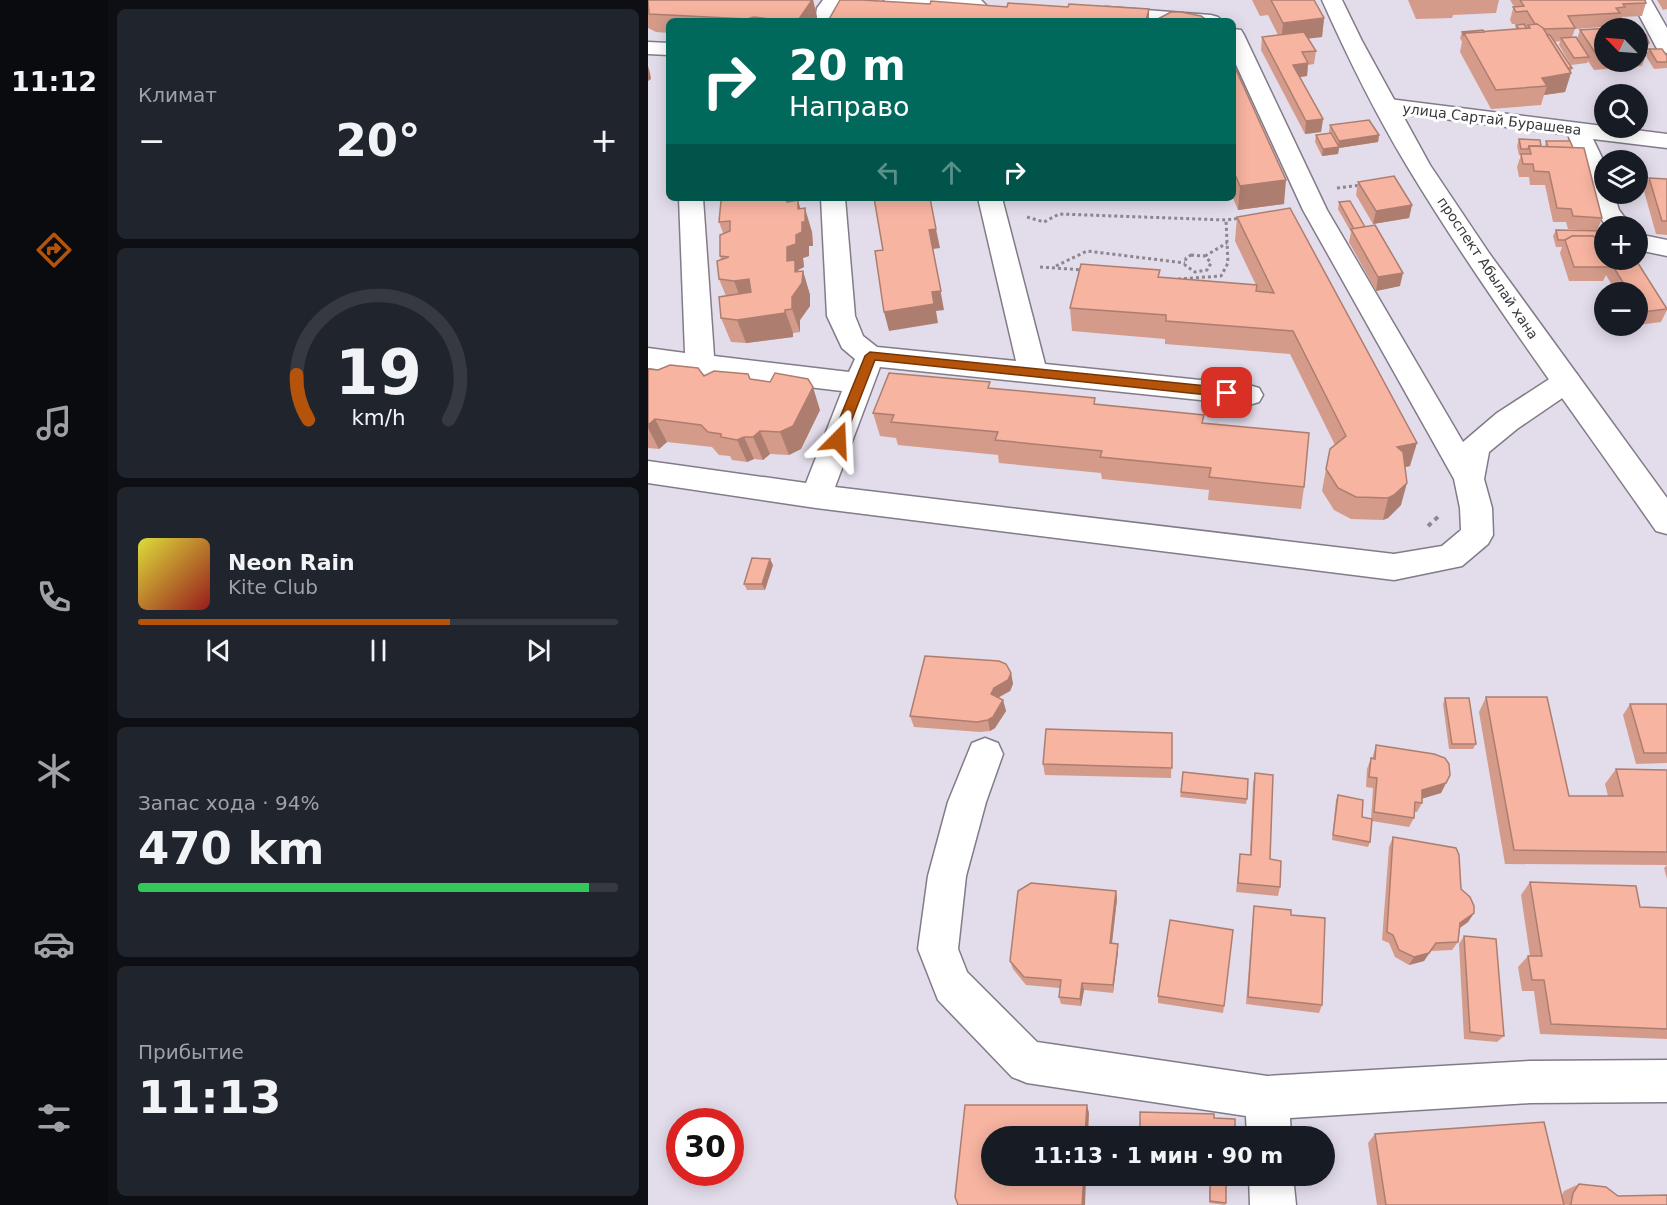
<!DOCTYPE html>
<html lang="ru">
<head>
<meta charset="utf-8">
<style>
	:root { --surface:#171b24; --page:#20242c; --text:#f1f3f6; --muted:#9ea1a6; --line:#363941; --accent:#b45309 }
	body { margin:0; font-family:"DejaVu Sans",sans-serif; background:var(--page); color:var(--text); height:100vh; display:flex; flex-direction:column; font-size:22px; white-space:nowrap }
	* { box-sizing:border-box; margin:0 }
	p { font-size:20px; color:var(--muted) }
	.icon { flex:none; width:33px; height:33px; fill:none; stroke:currentColor; stroke-width:2; stroke-linecap:round; stroke-linejoin:round }
	.map { position:relative; flex:1; overflow:hidden }
	.side { display:flex; flex-direction:column; gap:9px; padding:9px; background:#0d0f14; width:540px }
	.side>* { flex:none }
	.hud { position:absolute; left:18px; top:18px; width:570px; height:183px; border-radius:9px; box-shadow:0 3px 15px #0003; background:#00695c; color:#fff; overflow:hidden }
	.needle { width:39px; rotate:295deg }
	.buttons { position:absolute; left:946px; top:18px; display:grid; gap:12px }
	.buttons a { display:grid; place-items:center; width:54px; height:54px; border-radius:50%; background:var(--surface); box-shadow:0 3px 15px #0003; font-size:30px }
	.speed { position:absolute; left:18px; top:1108px; display:flex; gap:12px; font-size:30px; font-weight:700; text-align:center }
	.speed>* { display:grid; place-content:center; width:78px; height:78px; border-radius:50%; background:var(--surface); box-shadow:0 3px 15px #0003; line-height:1 }
	.speed .limit { border:9px solid #d22; background:#fff; color:#111 }
	.pin { position:absolute; display:grid; place-items:center; width:51px; height:51px; color:#fff; margin:-26px; border-radius:12px; box-shadow:0 3px 9px #0006 }
	.me { position:absolute; width:66px; margin:-33px; rotate:21deg; stroke-linejoin:round; filter:drop-shadow(0 0 4px #0008) }
	.turn { display:flex; align-items:center; gap:21px; height:126px; padding:0 24px; font-size:27px }
	.turn .icon { width:78px; height:78px; stroke-width:2.5 }
	.turn b { display:block; font-size:42px; line-height:51px }
	.lanes { display:flex; align-items:center; height:57px; padding:0 24px; background:#0003; justify-content:center; gap:30px; direction:ltr }
	.lanes .off { opacity:.35 }
	.big { font-size:45px; font-weight:800; line-height:1.1 }
	.side .card { flex:1; display:flex; flex-direction:column; justify-content:center; gap:9px; min-width:0; padding:0 21px; border-radius:9px; background:var(--page) }
	.side .dial { align-items:center; gap:0 }
	.dial svg { height:156px; overflow:visible; fill:none; stroke:var(--line); stroke-width:7; stroke-linecap:round; text-anchor:middle }
	.dial text { fill:var(--text); stroke:none }
	.song { display:flex; align-items:center; gap:18px }
	.cover { width:72px; height:72px; border-radius:9px; background:linear-gradient(135deg,hsl(60 70% 55%),hsl(0 70% 35%)) }
	.played { height:6px; border-radius:3px; background:linear-gradient(90deg,var(--accent) 65%,var(--line) 65%) }
	.keys { display:flex; justify-content:space-around; direction:ltr }
	.heat { display:flex; justify-content:space-between; align-items:center; font-size:33px; direction:ltr }
	.charge { height:9px; border-radius:4px; background:linear-gradient(90deg,#34c759 94%,var(--line) 0) }
	.trip { position:absolute; left:333px; top:1126px; width:354px; height:60px; border-radius:30px; background:var(--surface); box-shadow:0 3px 15px #0003; font-weight:800; line-height:60px; text-align:center }
	main { display:flex; flex:1; min-height:0 }
	.tabs { display:flex; flex-direction:column; width:108px; justify-content:space-around; align-items:center; background:#090b0e; color:var(--muted) }
	.tabs .icon { width:42px; height:42px }
	.tabs .on { color:var(--accent) }
	.tabs b { font-size:27px; color:var(--text) }
	.map>svg:first-child { display:block }
	.lines { fill:none; stroke-linecap:round; stroke-linejoin:round }
	.minor-casing { stroke:#827b88; stroke-width:3 }
	.secondary-casing { stroke:#827b88; stroke-width:3 }
	.path-far1 { stroke:#8b868f; stroke-width:3; stroke-dasharray:3 3; stroke-linecap:butt }
	.path { stroke:#8b868f; stroke-width:4; stroke-dasharray:4.5 4.5; stroke-linecap:butt }
	.minor { fill:#fff; fill-rule:evenodd }
	.secondary { fill:#fff; fill-rule:evenodd }
	.wall { fill:#d49b8a }
	.shaded-wall { fill:#ad7e70 }
	.building { fill:#f7b4a0; stroke:#ad7e70; stroke-width:1.5 }
	.route { fill:#b45309; stroke:#753606; stroke-width:1.5 }
	.labels { text-anchor:middle; stroke-width:6; stroke-linejoin:round; paint-order:stroke }
	.far-street-label { font-size:14px; fill:#3a373c; stroke:#fff }
</style>
</head>
<body>
<main>
<nav class="tabs">
<b>11:12</b>
<svg class="icon on" aria-label="directions" viewBox="0 0 24 24"><path d="M12 3l9 9-9 9-9-9zM9 14v-3h6M13 9l2 2-2 2"/></svg>
<svg class="icon" aria-label="music" viewBox="0 0 24 24"><path d="M9 18V5l10-2v13"/><circle cx="6" cy="18" r="3"/><circle cx="16" cy="16" r="3"/></svg>
<svg class="icon" aria-label="phone" viewBox="0 0 24 24"><path d="M5 4h4l2 5-3 2q2 4 5 5l2-3 5 2v4C11 20 4 13 5 4z"/></svg>
<svg class="icon" aria-label="climate" viewBox="0 0 24 24"><path d="M12 3v18M4 7l16 10M4 17L20 7"/></svg>
<svg class="icon" aria-label="car" viewBox="0 0 24 24"><path d="M5 17H2v-5l4-1 3-4h7l3 4 3 1v5h-3M9 17h6M6 11h13"/><circle cx="7" cy="17" r="2"/><circle cx="17" cy="17" r="2"/></svg>
<svg class="icon" aria-label="filters" viewBox="0 0 24 24"><path d="M4 7h16M4 17h16"/><circle cx="9" cy="7" r="2"/><circle cx="15" cy="17" r="2"/></svg>
</nav>
<section class="side">
<div class="card"><p>Климат</p>
<div class="heat"><a>−</a><b class="big">20°</b><a>+</a></div>
</div>
<div class="card dial"><svg viewBox="0 0 100 80">
<path d="M14 69A42 42 0 1 1 86 69"/>
<path d="M14 69A42 42 0 0 1 8 46" stroke="#b45309"/>
<text x="50" y="56" font-size="32" font-weight="700">19</text>
<text x="50" y="72" font-size="11">km/h</text>
</svg></div>
<div class="card">
<div class="song"><i class="cover"></i><div><b>Neon Rain</b><p>Kite Club</p></div></div>
<div class="played"></div>
<div class="keys"><svg class="icon" aria-label="previous" viewBox="0 0 24 24"><path d="M18 5L8 12l10 7zM5 5v14"/></svg><svg class="icon" aria-label="pause" viewBox="0 0 24 24"><path d="M8 5v14M16 5v14"/></svg><svg class="icon" aria-label="next" viewBox="0 0 24 24"><path d="M6 5l10 7-10 7zM19 5v14"/></svg></div>
</div>
<div class="card"><p>Запас хода · 94%</p><b class="big">470 km</b><div class="charge"></div></div>
<div class="card"><p>Прибытие</p><b class="big">11:13</b></div>
</section>
<div class="map">
<svg width="1019" height="1205" viewBox="0 0 1019 1205">
	<rect width="100%" height="100%" fill="#e3dcea"/>
	<g class="lines">
		<defs>
			<g id="minor">
				<polygon points="175,0 197,0 189,9 189,21 167,21 169,8"/>
				<polygon points="236,0 333,0 338,5 335,9 328,11 246,6 239,4"/>
				<polygon points="983,0 1003,0 1019,28 1019,53 1011,52 1008,47"/>
				<polygon points="458,7 563,15 570,17 574,21 481,21 451,17 448,13 451,9"/>
				<polygon points="585,29 593,30 596,35 679,210 815,442 849,413 909,374 919,371 929,374 933,381 929,388 869,429 841,452 836,479 844,508 845,535 840,544 814,566 746,580 168,508 0,483 0,461 158,483 194,391 0,368 0,348 37,353 31,198 55,198 66,356 201,372 207,359 194,348 179,316 173,198 197,198 207,316 215,336 229,347 368,361 330,198 354,198 397,364 601,385 611,388 615,395 611,402 601,405 232,367 187,487 746,554 794,546 813,530 812,508 806,479 655,210 585,58"/>
				<polygon points="0,42 21,43 21,55 0,54"/>
				<path d="M741,99l278,35v14l-74,-9 12,25v30h9l5,16 12,16h-25c-19,-27 -24,-60 -38,-91l-187,-24 -3,-5 3,-5z"/>
				<polygon points="990,234 1019,240 1019,256 990,250"/>
				<polygon points="337,738 350,743 355,754 338,802 318,876 310,949 319,972 389,1042 619,1076 882,1061 1019,1060 1019,1102 882,1103 642,1118 643,1137 599,1137 598,1116 379,1083 364,1077 290,1000 270,949 280,876 300,802 324,743"/>
				<polygon points="601,1176 645,1176 648,1205 602,1205"/>
			</g>
			<path id="secondary" d="M674,0h20l20,41 68,124 59,88 178,245v36l-11,-3c-84,-121 -173,-239 -249,-365 -32,-53 -60,-110 -85,-166z"/>
		</defs>
		<use href="#minor" class="minor-casing"/>
		<use href="#secondary" class="secondary-casing"/>
		<g class="path-far1">
			<polyline points="689,188 714,185"/>
			<polyline points="379,217 396,222 411,214 578,220 594,218"/>
			<polygon points="543,255 557,256 563,263 559,270 547,272 537,265 538,258"/>
			<polyline points="557,256 579,243"/>
			<polyline points="408,266 439,251 537,263"/>
			<polyline points="392,267 436,270"/>
			<polyline points="530,279 573,276 580,263 578,220"/>
		</g>
		<polyline class="path" points="780,526 792,515"/>
		<use href="#minor" class="minor"/>
		<use href="#secondary" class="secondary"/>
	</g>
	<g class="wall">
		<polygon points="0,0 165,0 169,17 167,21 21,21 21,33 8,32 0,28"/>
		<polygon points="604,0 667,0 667,2 676,18 674,37 660,38 668,51 666,64 660,65 659,76 652,77 675,119 673,132 657,134 613,50 614,37 630,35 620,15 612,16"/>
		<polygon points="760,0 851,0 848,13 805,15 804,18 768,19"/>
		<polygon points="862,0 997,0 998,3 994,16 974,17 973,20 969,20 967,26 927,29 924,37 929,39 932,30 957,28 957,62 990,62 990,33 999,53 994,66 946,70 940,61 939,63 923,65 911,45 912,41 907,42 924,68 917,92 896,95 893,105 843,109 812,52 814,42 812,38 814,32 836,32 867,30 868,25 876,24 864,24 862,20 866,5 865,5"/>
		<polygon points="1009,0 1019,0 1019,9 1015,10"/>
		<polygon points="1001,49 1019,56 1019,68 1006,69 998,56"/>
		<polygon points="585,63 636,204 590,210 585,198"/>
		<polygon points="682,125 731,135 730,142 691,148 690,154 674,156 667,142 668,135 682,133 681,132"/>
		<polygon points="871,139 893,146 897,146 898,141 954,218 949,231 920,229 918,222 905,222 897,185 882,185 881,177 871,177 869,167 873,155 871,155 869,146"/>
		<polygon points="1001,178 1019,179 1019,235 1008,234 996,191"/>
		<polygon points="710,182 764,205 761,218 725,224 708,195"/>
		<polygon points="75,198 153,198 146,201 152,209 164,232 165,246 161,246 161,256 155,258 156,267 150,270 151,272 155,271 162,295 162,306 152,320 152,332 145,333 145,337 98,343 83,342 73,318 78,296 71,279 73,260 72,256 75,233 71,222"/>
		<polygon points="691,202 717,227 752,286 728,291 701,242 703,232 690,209"/>
		<polygon points="589,217 762,466 757,467 753,505 740,518 735,520 703,519 686,510 674,491 678,469 687,445 642,354 517,344 517,339 424,331 422,308 512,277 608,285 587,241"/>
		<polygon points="908,230 957,240 954,248 959,263 961,260 1019,308 1019,310 1013,322 990,325 990,292 968,292 958,275 955,281 921,281 912,253 914,247 908,247 905,236"/>
		<polygon points="0,369 56,376 102,379 172,410 153,449 141,455 122,454 115,460 106,459 99,462 84,460 82,456 71,455 64,447 19,442 11,449 0,448"/>
		<polygon points="343,388 447,398 447,404 555,423 656,487 653,509 560,500 561,490 454,479 453,473 351,463 350,455 250,445 248,438 232,436 225,413"/>
		<polygon points="125,565 117,590 99,590 96,584"/>
		<polygon points="363,673 365,684 362,691 350,698 355,700 358,711 347,728 342,731 332,732 266,727 262,716"/>
		<polygon points="838,697 921,796 960,796 957,784 968,769 1019,770 1019,865 857,864 831,712"/>
		<polygon points="797,698 828,744 825,749 801,749 795,704"/>
		<polygon points="982,704 1019,704 1019,763 988,764 975,715"/>
		<polygon points="524,733 523,778 397,775 395,764"/>
		<polygon points="728,745 797,785 793,793 774,798 774,803 769,812 766,812 766,818 761,827 724,821 722,842 720,847 684,840 688,800 690,795 714,817 723,819 725,788 718,787 719,769 723,758 724,759"/>
		<polygon points="607,773 622,859 632,887 630,896 588,892 592,854 602,855 605,783"/>
		<polygon points="533,792 599,799 598,804 532,797"/>
		<polygon points="745,837 826,913 820,922 812,928 810,942 804,950 783,951 776,961 761,965 747,957 741,943 734,940 741,847"/>
		<polygon points="1019,865 1019,879 1016,868"/>
		<polygon points="882,882 992,907 1019,908 1019,1039 892,1034 886,991 874,991 870,967 880,956 882,956 873,895"/>
		<polygon points="468,891 469,899 464,943 470,944 470,952 465,993 436,990 433,1006 413,1004 411,997 412,988 378,985 365,969 362,961"/>
		<polygon points="606,906 643,915 674,1005 671,1013 598,1004 605,914"/>
		<polygon points="816,936 856,1036 849,1042 816,1039 811,944"/>
		<polygon points="510,996 576,1006 575,1013 510,1003"/>
		<polygon points="727,1134 914,1195 916,1191 931,1184 970,1196 1019,1205 729,1205 720,1143"/>
		<polygon points="546,1176 563,1176 561,1178"/>
		<polygon points="562,1181 578,1203 577,1205 561,1203"/>
	</g>
	<g class="shaded-wall">
		<polygon points="164,0 165,0 169,17 167,21 149,21"/>
		<polygon points="501,9 501,21 498,21"/>
		<polygon points="106,17 107,21 100,21 99,19"/>
		<polygon points="676,18 674,37 633,42 635,23"/>
		<polygon points="1001,43 998,53 993,45"/>
		<polygon points="660,63 659,76 644,78 645,65"/>
		<polygon points="0,66 2,73 3,79 0,81"/>
		<polygon points="923,73 917,92 896,95 899,86 894,78"/>
		<polygon points="675,119 673,132 657,134 658,121"/>
		<polygon points="731,135 730,142 691,148 690,154 674,156 675,149 690,147 691,141"/>
		<polygon points="638,180 636,204 590,210 592,186"/>
		<polygon points="139,198 153,198 146,201 139,202"/>
		<polygon points="150,200 156,222 157,208 164,232 165,246 161,246 161,256 155,258 156,267 150,270 154,283 155,271 162,295 162,306 152,320 152,332 144,309 139,261 139,247 148,235 150,209"/>
		<polygon points="764,205 761,218 725,224 728,211"/>
		<polygon points="288,229 292,248 285,249 296,310 288,311 290,323 241,331 236,312 284,292 281,230"/>
		<polygon points="755,273 752,286 728,291 730,277"/>
		<polygon points="101,279 110,302 95,305 86,281"/>
		<polygon points="137,310 145,333 145,337 98,343 89,320"/>
		<polygon points="165,387 172,410 153,449 141,455 132,432"/>
		<polygon points="7,419 19,442 11,449 0,428 0,425"/>
		<polygon points="112,431 122,454 115,460 105,437"/>
		<polygon points="96,437 106,459 99,462 89,440"/>
		<polygon points="769,443 762,466 744,470 749,447"/>
		<polygon points="759,483 753,505 740,518 735,520 740,498"/>
		<polygon points="122,559 125,565 117,590 114,584"/>
		<polygon points="363,673 365,684 362,691 349,698 343,694 346,688"/>
		<polygon points="355,700 358,711 347,728 342,731 340,720"/>
		<polygon points="802,775 793,793 770,800 774,790"/>
		<polygon points="468,891 469,899 463,951 462,943"/>
		<polygon points="826,913 820,922 807,931 812,923"/>
		<polygon points="788,943 776,961 761,965 766,957"/>
		<polygon points="470,944 470,952 465,993 465,985"/>
		<polygon points="434,983 436,990 433,1006 432,999"/>
		<polygon points="439,1105 441,1113 440,1137 437,1137"/>
		<polygon points="436,1176 438,1176 437,1205 434,1205"/>
	</g>
	<g class="building">
		<polygon points="0,0 164,0 151,19 149,21 135,21 106,17 99,19 1,14"/>
		<polygon points="192,0 214,0 282,4 283,1 359,7 360,3 420,7 421,4 501,9 498,21 180,21"/>
		<polygon points="623,0 666,0 676,18 635,23"/>
		<polygon points="872,0 997,0 998,3 975,4 977,7 968,8 972,13 920,16 927,28 895,29 889,24 887,24 879,11 868,12 865,7 876,6"/>
		<polygon points="523,12 533,12 553,16 560,21 506,21"/>
		<polygon points="876,24 879,29 871,29 868,25"/>
		<polygon points="889,24 895,28 923,73 894,78 899,86 848,90 816,33 882,28 880,25"/>
		<polygon points="979,27 981,28 957,28 957,56 950,57 932,30"/>
		<polygon points="835,30 836,32 816,33 816,36 814,32"/>
		<polygon points="656,32 668,51 654,52 660,63 645,65 675,119 658,121 614,37"/>
		<polygon points="990,33 998,35 1001,43 993,45 999,53 990,54"/>
		<polygon points="899,35 902,35 924,68 920,68"/>
		<polygon points="928,37 941,57 926,58 913,38"/>
		<polygon points="1001,49 1014,49 1019,56 1019,62 1009,62"/>
		<polygon points="585,63 638,180 592,186 585,170"/>
		<polygon points="721,120 731,135 691,141 682,125"/>
		<polygon points="683,133 691,147 675,149 668,135"/>
		<polygon points="871,139 892,140 893,146 881,146 880,149 873,149"/>
		<polygon points="898,141 922,141 925,148 900,147"/>
		<polygon points="881,146 936,148 954,218 925,216 923,209 909,208 901,172 886,171 885,164 875,164 873,154 883,154"/>
		<polygon points="746,176 764,205 728,211 710,182"/>
		<polygon points="1001,178 1019,179 1019,221 1014,221"/>
		<polygon points="77,198 139,198 139,202 150,200 150,209 157,208 157,222 154,222 154,232 148,235 148,244 139,247 139,261 147,260 147,272 155,271 154,283 144,297 144,309 137,310 137,313 89,320 73,318 71,297 103,292 101,279 86,281 71,279 69,261 81,257 72,256 72,235 82,231 82,221 71,222 73,201"/>
		<polygon points="226,198 282,198 288,229 281,230 293,291 284,292 286,304 236,312 227,251 235,250"/>
		<polygon points="702,201 717,227 706,229 691,202"/>
		<polygon points="642,208 769,443 749,447 755,452 759,483 746,495 740,498 708,497 690,488 678,469 682,449 698,436 645,331 518,321 518,315 422,308 433,264 512,270 510,277 609,285 608,291 626,293 589,217"/>
		<polygon points="727,225 755,273 730,277 703,229"/>
		<polygon points="908,230 955,231 957,241 951,241 945,236 924,236 917,240 910,240"/>
		<polygon points="924,236 945,236 951,240 957,260 958,260 961,267 926,267 917,240"/>
		<polygon points="961,260 988,260 1019,309 994,312 990,307 990,292 981,292"/>
		<polygon points="22,365 50,368 56,376 66,371 100,374 102,379 122,382 127,373 160,379 165,387 145,426 132,432 112,431 105,437 96,437 89,440 73,437 73,434 60,432 53,425 7,419 0,425 0,369 10,370"/>
		<polygon points="241,373 342,382 340,388 447,398 446,404 556,415 554,423 661,433 656,487 561,477 563,468 452,457 454,451 347,440 350,432 243,422 246,415 225,413"/>
		<polygon points="104,558 122,559 114,584 96,584"/>
		<polygon points="277,656 351,661 358,664 363,673 360,680 346,688 343,694 355,700 345,717 340,720 329,722 262,716"/>
		<polygon points="838,697 899,697 921,796 975,796 968,769 1019,770 1019,852 866,850"/>
		<polygon points="797,698 821,698 828,744 804,744"/>
		<polygon points="982,704 1019,704 1019,753 996,753"/>
		<polygon points="398,729 524,733 524,768 395,764"/>
		<polygon points="728,745 786,754 797,758 801,764 802,775 798,783 774,790 774,803 767,802 766,818 726,812 729,778 721,777 723,758 727,759"/>
		<polygon points="535,772 600,779 599,799 533,792"/>
		<polygon points="607,773 625,775 622,859 633,861 632,887 590,883 592,854 603,855"/>
		<polygon points="690,795 715,800 714,817 724,819 722,842 685,835"/>
		<polygon points="745,837 808,848 811,855 813,889 822,897 826,906 826,913 812,923 810,942 788,943 781,953 766,957 751,950 745,935 739,932"/>
		<polygon points="882,882 988,886 992,907 1019,908 1019,1029 903,1024 896,980 884,980 880,956 894,956"/>
		<polygon points="383,883 468,891 462,943 470,944 465,985 434,983 432,999 411,997 413,980 376,977 362,961 370,891"/>
		<polygon points="606,906 643,910 643,915 677,918 674,1005 600,997"/>
		<polygon points="522,920 585,930 576,1006 510,996"/>
		<polygon points="816,936 848,939 856,1036 822,1032"/>
		<polygon points="317,1105 439,1105 437,1137 344,1137 344,1176 436,1176 434,1205 310,1205 307,1197"/>
		<polygon points="492,1112 566,1114 566,1118 587,1119 587,1137 492,1137"/>
		<polygon points="896,1122 916,1205 738,1205 727,1134"/>
		<polygon points="562,1181 578,1182 578,1203 562,1201"/>
		<polygon points="931,1184 958,1187 970,1196 1019,1195 1019,1205 922,1205 923,1204 925,1193"/>
	</g>
	<polygon class="route" points="222,352 579,388 585,393 579,397 227,360 196,440 190,444 185,443 183,440 217,356"/>
	<g class="labels">
		<g class="far-street-label">
			<text transform="translate(844 119) rotate(7)" y="5">улица Сартай Бурашева</text>
			<text transform="translate(840 268) rotate(56)" y="5">проспект Абылай хана</text>
		</g>
	</g>
</svg>
<div class="buttons">
<a><svg class="needle" viewBox="-14 -14 28 28"><path d="M0-13l5 13h-10z" fill="#e53935"/><path d="M0 13l5-13h-10z" fill="#9ea1a6"/></svg></a>
<a><svg class="icon" aria-label="search" viewBox="0 0 24 24"><circle cx="10" cy="10" r="6"/><path d="M15 15l6 6"/></svg></a>
<a><svg class="icon" aria-label="layers" viewBox="0 0 24 24"><path d="M12 4l9 5-9 5-9-5zM3 14l9 5 9-5"/></svg></a>
<a>+</a>
<a>−</a>
</div>
<div class="speed"><div class="limit">30</div></div>
<div class="pin" style="left:579px;top:393px;background:#d93025"><svg class="icon" aria-label="arrive" viewBox="0 0 24 24"><path d="M6 21V4h12l-3 4 3 4H6"/></svg></div>
<svg class="me" style="left:190px;top:440px" viewBox="-20 -20 40 40"><path d="M0-17L14 15 0 8-14 15z" fill="#b45309" stroke="#fff" stroke-width="4"/></svg>
<div class="trip">11:13 · 1 мин · 90 m</div>
<div class="hud">
<div class="turn"><svg class="icon" aria-label="right" viewBox="0 0 24 24"><path d="M7 20v-9h11M14 6l5 5-5 5"/></svg><div><b>20 m</b>Направо</div></div>
<div class="lanes"><svg class="icon off" aria-label="left" viewBox="0 0 24 24"><path d="M17 20v-9H6M10 6l-5 5 5 5"/></svg><svg class="icon off" aria-label="ahead" viewBox="0 0 24 24"><path d="M12 20V5M6 11l6-6 6 6"/></svg><svg class="icon" aria-label="right" viewBox="0 0 24 24"><path d="M7 20v-9h11M14 6l5 5-5 5"/></svg></div>
</div>
</div>
</main>
</body>
</html>
